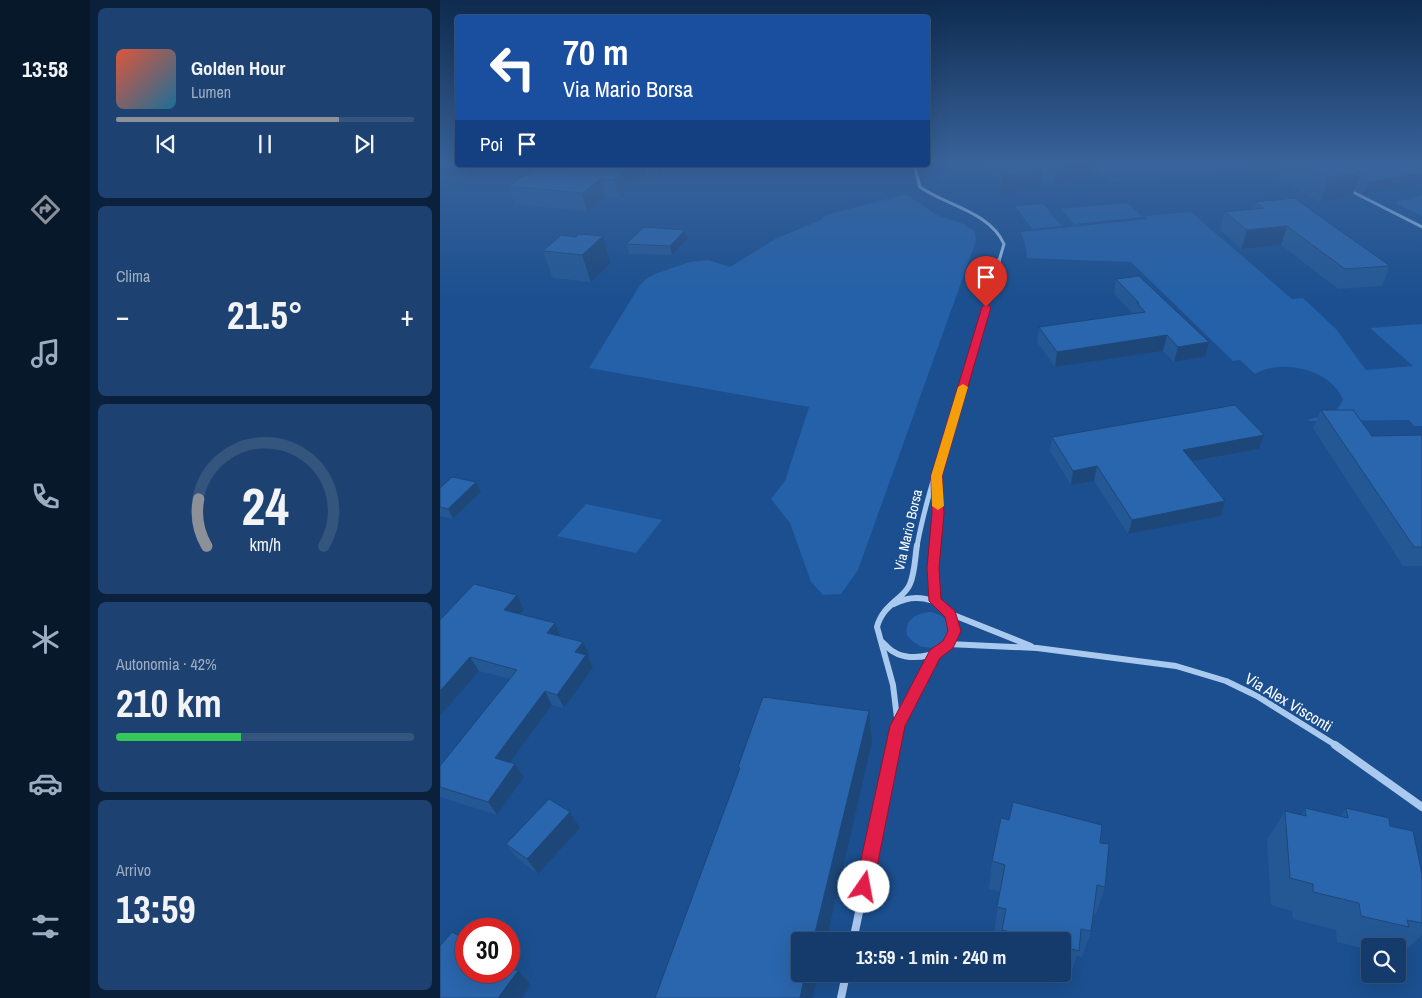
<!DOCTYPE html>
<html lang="it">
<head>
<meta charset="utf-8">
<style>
	:root { --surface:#143b6b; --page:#1d4271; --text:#f1f3f6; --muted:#9dadc1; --line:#33557e; --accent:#8c9099 }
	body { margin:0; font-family:"Archivo Narrow",sans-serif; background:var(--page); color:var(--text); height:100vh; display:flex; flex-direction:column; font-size:19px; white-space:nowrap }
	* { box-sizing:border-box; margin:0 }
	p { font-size:16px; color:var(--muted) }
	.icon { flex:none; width:28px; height:28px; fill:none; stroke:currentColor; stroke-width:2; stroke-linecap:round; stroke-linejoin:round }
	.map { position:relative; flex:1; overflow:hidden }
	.drawer { display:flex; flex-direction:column; gap:8px; padding:8px; background:#0b203b; width:350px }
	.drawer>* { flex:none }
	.banner { position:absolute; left:15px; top:15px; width:475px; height:152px; border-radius:5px; box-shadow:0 5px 20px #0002,0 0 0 1px var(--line); background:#1a4fa0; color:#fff; overflow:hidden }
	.fabs { position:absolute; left:921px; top:938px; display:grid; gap:10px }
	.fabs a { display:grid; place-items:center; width:45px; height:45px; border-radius:5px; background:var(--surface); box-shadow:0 5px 20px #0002,0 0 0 1px var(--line); font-size:25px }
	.speed { position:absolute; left:15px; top:918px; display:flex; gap:10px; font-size:25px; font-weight:700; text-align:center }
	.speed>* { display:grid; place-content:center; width:65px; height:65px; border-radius:50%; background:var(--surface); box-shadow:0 5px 20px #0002,0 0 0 1px var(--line); line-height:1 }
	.speed .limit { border:8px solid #d22; background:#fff; color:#111 }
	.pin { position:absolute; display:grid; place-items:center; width:42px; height:42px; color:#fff; margin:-51px -21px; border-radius:50% 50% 50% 0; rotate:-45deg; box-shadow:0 0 5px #0007 }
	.pin .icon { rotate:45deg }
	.me { position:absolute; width:55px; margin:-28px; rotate:12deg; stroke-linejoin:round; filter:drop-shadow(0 0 4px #0008) }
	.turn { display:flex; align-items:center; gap:18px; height:105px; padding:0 25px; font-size:22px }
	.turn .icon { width:65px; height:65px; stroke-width:2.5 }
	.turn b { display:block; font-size:35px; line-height:42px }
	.then { display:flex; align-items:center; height:48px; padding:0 25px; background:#0003; gap:10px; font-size:19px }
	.big { font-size:38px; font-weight:700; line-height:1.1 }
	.drawer .tile { flex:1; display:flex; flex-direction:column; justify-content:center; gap:8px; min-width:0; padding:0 18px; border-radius:8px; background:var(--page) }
	.drawer .dial { align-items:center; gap:0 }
	.dial svg { height:130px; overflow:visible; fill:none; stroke:var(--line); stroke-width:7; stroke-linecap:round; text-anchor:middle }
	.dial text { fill:var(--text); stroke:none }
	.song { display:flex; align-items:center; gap:15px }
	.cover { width:60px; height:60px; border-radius:8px; background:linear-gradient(135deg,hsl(10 70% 55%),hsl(200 70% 35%)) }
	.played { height:5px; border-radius:2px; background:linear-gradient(90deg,var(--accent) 75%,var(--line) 75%) }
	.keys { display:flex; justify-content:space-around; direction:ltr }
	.heat { display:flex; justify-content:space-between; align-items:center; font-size:28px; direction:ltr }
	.charge { height:8px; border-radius:4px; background:linear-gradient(90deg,#34c759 42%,var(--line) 0) }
	.trip { position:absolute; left:351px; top:932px; width:280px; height:50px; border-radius:5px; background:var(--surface); box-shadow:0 5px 20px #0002,0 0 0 1px var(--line); font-weight:700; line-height:50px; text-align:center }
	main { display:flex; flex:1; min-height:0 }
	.tabs { display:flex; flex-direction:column; width:90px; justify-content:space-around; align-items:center; background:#08182b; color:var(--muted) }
	.tabs .icon { width:35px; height:35px }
	.tabs .current { color:var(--accent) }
	.tabs b { font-size:22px; color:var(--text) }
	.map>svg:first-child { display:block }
	.green { fill:#2461a8 }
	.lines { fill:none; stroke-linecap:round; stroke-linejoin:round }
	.street-far4 { stroke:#a9c9ee; stroke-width:3 }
	.street-far3 { stroke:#a9c9ee; stroke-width:4 }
	.street-far2 { stroke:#a9c9ee; stroke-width:5 }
	.street-far1 { stroke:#a9c9ee; stroke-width:6 }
	.street { stroke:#a9c9ee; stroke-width:8 }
	.wall { fill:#245895 }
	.shaded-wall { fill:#1d4779 }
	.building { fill:#2a66ad; stroke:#1d4779 }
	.route { fill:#e11d48; stroke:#92132f }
	.slow { fill:#f59e0b }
	.labels { text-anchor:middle; stroke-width:5; stroke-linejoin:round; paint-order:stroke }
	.street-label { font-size:14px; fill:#fff; stroke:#1b4f8f }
	.near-street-label { font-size:16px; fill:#fff; stroke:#1b4f8f }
</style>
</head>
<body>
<main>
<nav class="tabs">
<b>13:58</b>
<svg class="icon current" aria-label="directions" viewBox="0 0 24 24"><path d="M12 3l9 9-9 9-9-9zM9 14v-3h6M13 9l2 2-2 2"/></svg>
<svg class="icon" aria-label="music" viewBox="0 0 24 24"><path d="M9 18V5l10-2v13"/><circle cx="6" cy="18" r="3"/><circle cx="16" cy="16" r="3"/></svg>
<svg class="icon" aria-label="phone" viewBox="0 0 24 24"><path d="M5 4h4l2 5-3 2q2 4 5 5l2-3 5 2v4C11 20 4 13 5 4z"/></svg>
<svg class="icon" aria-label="climate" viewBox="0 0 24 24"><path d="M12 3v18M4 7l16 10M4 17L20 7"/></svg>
<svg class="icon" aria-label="car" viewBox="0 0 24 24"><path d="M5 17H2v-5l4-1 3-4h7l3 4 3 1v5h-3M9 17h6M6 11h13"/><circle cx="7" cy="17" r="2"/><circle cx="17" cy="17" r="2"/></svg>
<svg class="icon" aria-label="filters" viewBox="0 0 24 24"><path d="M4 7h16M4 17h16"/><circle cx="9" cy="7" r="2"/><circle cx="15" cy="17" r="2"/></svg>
</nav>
<section class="drawer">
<div class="tile">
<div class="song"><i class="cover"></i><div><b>Golden Hour</b><p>Lumen</p></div></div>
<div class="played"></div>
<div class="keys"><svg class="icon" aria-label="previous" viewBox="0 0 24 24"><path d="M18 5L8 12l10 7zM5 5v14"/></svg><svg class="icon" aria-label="pause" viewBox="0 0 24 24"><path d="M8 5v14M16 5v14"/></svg><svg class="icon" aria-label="next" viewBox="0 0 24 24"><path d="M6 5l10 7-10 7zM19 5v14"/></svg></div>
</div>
<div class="tile"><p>Clima</p>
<div class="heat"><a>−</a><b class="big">21.5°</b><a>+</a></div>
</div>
<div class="tile dial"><svg viewBox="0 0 100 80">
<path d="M14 69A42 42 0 1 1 86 69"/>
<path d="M14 69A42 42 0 0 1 9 40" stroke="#8c9099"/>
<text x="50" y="56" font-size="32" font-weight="700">24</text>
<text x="50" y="72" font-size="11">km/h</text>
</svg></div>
<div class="tile"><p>Autonomia · 42%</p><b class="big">210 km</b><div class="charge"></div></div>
<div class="tile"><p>Arrivo</p><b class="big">13:59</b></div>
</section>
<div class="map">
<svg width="982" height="998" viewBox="0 0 982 998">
	<rect width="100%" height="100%" fill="#1b4f8f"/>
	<g class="green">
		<polygon points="648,161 792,161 812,170 669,181"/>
		<polygon points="463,195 468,196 497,215 524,224 535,232 536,241 418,570 401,594 383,595 371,582 350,523 331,499 345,481 369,407 149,368 200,285 206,279 215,274 250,262 268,260 290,267 337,238 381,220 386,215"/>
		<polygon points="982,195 982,216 954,203"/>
		<polygon points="687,203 703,217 634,224 621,209"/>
		<polygon points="603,204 622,226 592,229 575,206"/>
		<path d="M751,212l101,87 11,-1 33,31 30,41 47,-4 -43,-38 52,-4v102h-8l-5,-6 -100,1 -1,-1c14,-4 30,-6 35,-21 -13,-30 -61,-41 -88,-25l-15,-14 -7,1 -102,-99 -104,-4 -1,-11 -5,-15 127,-13 -3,-3z"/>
		<polygon points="146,504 222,520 196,553 117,536"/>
		<path d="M491,612c44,11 2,58 -24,23 -3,-16 10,-22 24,-23z"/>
	</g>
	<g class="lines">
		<g class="street-far4">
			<path d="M474,165l6,22c27,19 70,25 84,57l-5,17"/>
			<polyline points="909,190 982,227"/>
		</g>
		<polyline class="street-far3" points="522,387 559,260"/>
		<g class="street-far2">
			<path d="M477,546c10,-54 30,-107 45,-160"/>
			<polyline points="495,546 498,513 496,477"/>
		</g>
		<g class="street-far1">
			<polyline points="495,601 493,568 495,545"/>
			<polyline points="511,614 591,646"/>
			<path d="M442,642c4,3 7,8 12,10 17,11 54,4 60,-19 1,-7 -1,-12 -5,-18 -11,-19 -37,-21 -55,-11"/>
			<polyline points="508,644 597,648 736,666 786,681 817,696 897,746"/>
			<path d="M458,726l-5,-41 -16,-58c6,-23 27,-28 33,-43 5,-12 5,-27 7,-39"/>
			<polyline points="454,746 458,726 495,654"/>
		</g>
		<g class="street">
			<polyline points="895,745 982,807"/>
			<polyline points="413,941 454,745"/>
			<polyline points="401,998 406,974"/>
		</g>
	</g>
	<g class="wall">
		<polygon points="543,161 654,161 653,174 620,182 614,187 601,187 560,194 561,178 543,173"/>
		<polygon points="840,161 982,161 982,184 924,194 915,190 912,196 880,202 836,178"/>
		<polygon points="133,165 230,165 218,176 206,175 179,198 165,198 147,212 75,204 68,186 125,170"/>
		<polygon points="326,165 360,165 359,166"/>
		<polygon points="815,202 950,266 942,286 898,289 841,245 801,249 780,230 785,212 813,209"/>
		<polygon points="245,230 247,239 232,255 189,254 186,244"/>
		<polygon points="121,235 171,263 151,282 113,278 103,251"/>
		<polygon points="676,279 765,357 734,362 723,351 615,367 597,342 599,327 693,314 674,294"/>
		<polygon points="881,410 932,436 982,435 982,566 963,566 873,428"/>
		<polygon points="824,435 819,449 753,462 785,501 781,516 688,534 654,481 631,485 610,451 612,437"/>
		<polygon points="0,488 41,492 13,519 0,516"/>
		<polygon points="77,595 84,609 79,614 115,623 121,636 149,655 148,657 153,668 124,708 112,705 70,763 75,764 84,777 57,815 0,797 0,766 70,679 39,671 1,715 0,715 0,620"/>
		<polygon points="865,808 901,816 906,808 950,826 982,874 982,935 964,952 958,950 958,946 930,946 930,950 897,942 896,930 853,919 852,911 831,905 827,840 845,811 861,815"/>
		<polygon points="130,812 140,828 98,874 78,859 66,844"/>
		<polygon points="660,843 665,887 656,914 653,913 651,931 642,957 637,956 630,976 622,973 622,941 560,941 561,935 554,933 560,892 549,889 552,861"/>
	</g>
	<g class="shaded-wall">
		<polygon points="1,161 18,161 18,165 49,165 8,178"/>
		<polygon points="639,161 654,161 653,174 620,182 614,187 616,169 622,165"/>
		<polygon points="193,165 204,165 206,175 179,198 174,180"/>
		<polygon points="215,165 230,165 218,176"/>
		<polygon points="603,169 601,187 560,194 562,176"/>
		<polygon points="921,172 912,196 880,202 888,178"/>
		<polygon points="982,173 982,184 924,194 928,182"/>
		<polygon points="160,179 165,198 147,212 142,193"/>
		<polygon points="847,226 841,245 801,249 807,230"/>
		<polygon points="245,230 247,239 232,255 230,246"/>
		<polygon points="163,236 171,263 151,282 142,255"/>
		<polygon points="727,335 723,351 615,367 617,352"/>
		<polygon points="769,342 765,357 734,362 738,347"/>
		<polygon points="824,435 819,449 739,464 743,450"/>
		<polygon points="657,466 654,481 631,485 633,471"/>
		<polygon points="36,482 41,492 13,519 8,509"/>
		<polygon points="785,501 781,516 688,534 692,520"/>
		<polygon points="77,595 84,609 71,624 64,610"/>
		<polygon points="115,623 121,637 107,633"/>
		<polygon points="143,642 149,655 148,657 153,668 124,708 117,695 135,652"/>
		<polygon points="30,657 39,671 1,715 0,714 0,691"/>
		<polygon points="105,691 112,705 64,771 55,758"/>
		<polygon points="429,711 432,742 386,941 373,941"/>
		<polygon points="75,764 84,777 57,815 48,802"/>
		<polygon points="130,812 140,828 98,874 87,859"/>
		<polygon points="78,971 91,985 82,998 58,998"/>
		<polygon points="365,974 378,974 373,998 360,998"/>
	</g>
	<g class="building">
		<polygon points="561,161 639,161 622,165 616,169 603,169 562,176 573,164"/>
		<polygon points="855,161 896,161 921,172 888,178"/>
		<polygon points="896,161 982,161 982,173 928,182 919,178 921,172"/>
		<polygon points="133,165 193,165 174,180 160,179 142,193 68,186 95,168 125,170"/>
		<polygon points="854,198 950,266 905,269 847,226 807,230 785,212 824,208 815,202"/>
		<polygon points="204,227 245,230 230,246 186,244"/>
		<polygon points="139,234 163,236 142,255 103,251 121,235 136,237"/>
		<polygon points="699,276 769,342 738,347 727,335 617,352 599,327 705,312 697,303 699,303 676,279"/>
		<polygon points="795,405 824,435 743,450 785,501 692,520 657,466 633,471 612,437"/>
		<polygon points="881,410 913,410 932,436 982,435 982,547 974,547"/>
		<polygon points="12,477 36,482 8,509 0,507 0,488"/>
		<polygon points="34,584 77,595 64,610 115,623 107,633 143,642 135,652 146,655 117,695 105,691 55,758 75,764 48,802 0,787 0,766 77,670 30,657 0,691 0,620"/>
		<polygon points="323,697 429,711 373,941 360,941 360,974 365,974 360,998 215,998 300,768 298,767"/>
		<polygon points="109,799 130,812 87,859 66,844"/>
		<polygon points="573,802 662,825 660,843 669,844 665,887 657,885 651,931 641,929 639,951 622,946 622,941 604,941 562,930 566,909 557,907 565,865 552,861 561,818 569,820"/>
		<polygon points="865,808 908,818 906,808 949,818 950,826 973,831 982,874 982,923 967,920 969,927 921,916 919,903 873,892 873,884 850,878 845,811 866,816"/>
		<polygon points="12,932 26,940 26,971 69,971 69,967 78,971 58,998 0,998 0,946"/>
	</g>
	<linearGradient id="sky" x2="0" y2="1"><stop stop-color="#0f2b4f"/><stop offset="0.54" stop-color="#39639b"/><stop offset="1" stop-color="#39639b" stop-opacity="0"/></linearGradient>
	<rect width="982" height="300" fill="url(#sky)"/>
	<polygon class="route" points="546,304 551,307 502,476 504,513 499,568 501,599 515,611 521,631 513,648 500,658 465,726 433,887 430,894 424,896 418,894 415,887 450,726 490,650 503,641 508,631 505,617 489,601 487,568 492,513 491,476 542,307"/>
	<polygon class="slow" points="523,384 528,387 502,476 504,506 498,510 492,506 491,476 518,387"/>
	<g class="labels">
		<g class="street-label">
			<text transform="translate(468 530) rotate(-77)" y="5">Via Mario Borsa</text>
		</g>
		<g class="near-street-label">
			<text transform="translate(849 702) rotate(31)" y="6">Via Alex Visconti</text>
		</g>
	</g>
</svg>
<div class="fabs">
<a><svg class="icon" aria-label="search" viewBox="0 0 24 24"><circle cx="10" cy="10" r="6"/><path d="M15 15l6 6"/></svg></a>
</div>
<div class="speed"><div class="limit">30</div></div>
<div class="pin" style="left:546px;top:307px;background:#d93025"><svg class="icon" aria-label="arrive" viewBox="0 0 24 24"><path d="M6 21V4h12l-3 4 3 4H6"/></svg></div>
<svg class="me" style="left:424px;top:887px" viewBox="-20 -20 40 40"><circle r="19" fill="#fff"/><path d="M0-13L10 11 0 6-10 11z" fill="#e11d48"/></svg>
<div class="trip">13:59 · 1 min · 240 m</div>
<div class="banner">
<div class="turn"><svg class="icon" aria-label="left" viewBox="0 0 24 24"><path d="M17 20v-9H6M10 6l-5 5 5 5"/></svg><div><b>70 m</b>Via Mario Borsa</div></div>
<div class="then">Poi<svg class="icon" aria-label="arrive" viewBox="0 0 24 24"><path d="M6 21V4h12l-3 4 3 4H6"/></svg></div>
</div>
</div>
</main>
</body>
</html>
